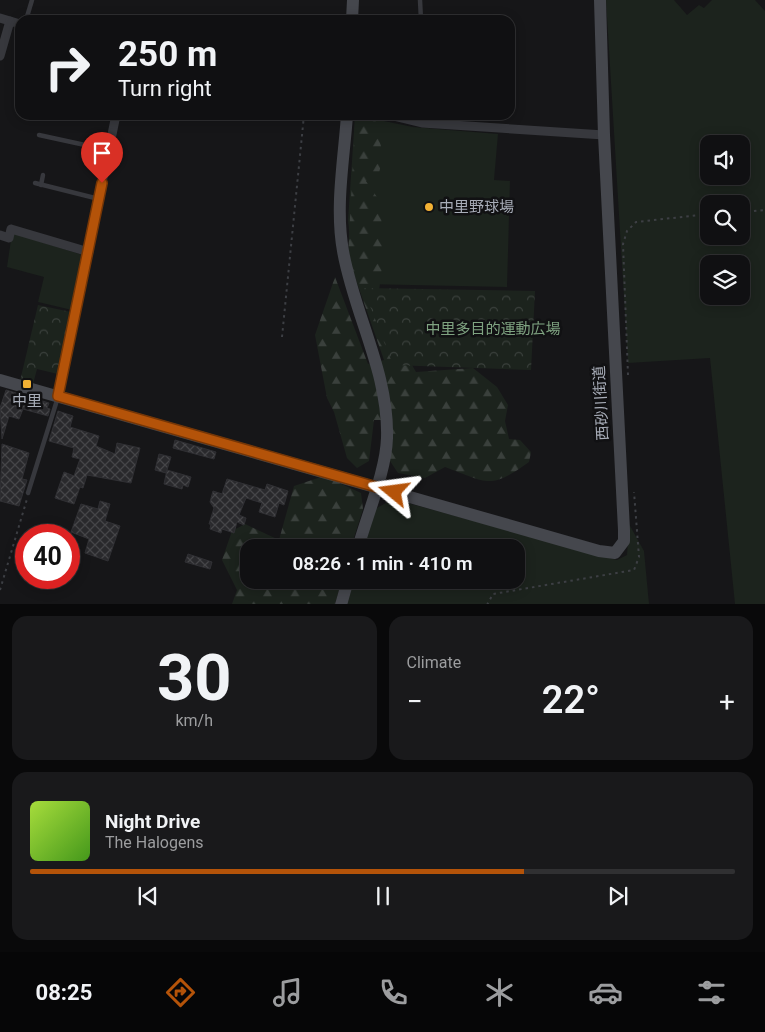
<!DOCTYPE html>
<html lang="en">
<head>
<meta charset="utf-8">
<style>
	:root { --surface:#101012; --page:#19191b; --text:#f1f3f6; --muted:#9c9d9f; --line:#303032; --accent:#b45309 }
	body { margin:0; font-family:Roboto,"Noto Sans JP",sans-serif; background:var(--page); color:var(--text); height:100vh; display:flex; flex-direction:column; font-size:19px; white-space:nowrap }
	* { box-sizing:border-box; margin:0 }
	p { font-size:16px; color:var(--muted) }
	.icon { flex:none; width:28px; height:28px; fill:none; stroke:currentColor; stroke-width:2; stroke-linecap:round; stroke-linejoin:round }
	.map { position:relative; height:604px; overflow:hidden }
	.details { display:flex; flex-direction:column; gap:12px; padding:12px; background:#09090a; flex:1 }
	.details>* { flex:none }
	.top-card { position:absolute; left:15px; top:15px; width:500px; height:105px; border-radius:15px; box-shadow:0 2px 12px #0003,0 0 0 1px var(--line); background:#101012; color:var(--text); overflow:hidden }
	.buttons { position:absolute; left:700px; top:135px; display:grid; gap:10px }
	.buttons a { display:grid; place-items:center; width:50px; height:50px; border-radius:10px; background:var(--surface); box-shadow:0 2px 12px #0003,0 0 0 1px var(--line); font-size:25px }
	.speed { position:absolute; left:15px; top:524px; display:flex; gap:10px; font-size:25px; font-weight:700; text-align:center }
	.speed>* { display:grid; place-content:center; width:65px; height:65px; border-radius:50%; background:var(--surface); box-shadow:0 2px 12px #0003,0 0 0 1px var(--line); line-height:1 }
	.speed .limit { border:8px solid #d22; background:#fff; color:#111 }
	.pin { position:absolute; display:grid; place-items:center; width:42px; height:42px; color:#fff; margin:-51px -21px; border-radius:50% 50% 50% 0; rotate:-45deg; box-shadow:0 0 5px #0007 }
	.pin .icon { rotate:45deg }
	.me { position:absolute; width:55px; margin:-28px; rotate:286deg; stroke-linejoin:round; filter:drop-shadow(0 0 4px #0008) }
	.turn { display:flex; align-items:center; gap:18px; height:105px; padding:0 20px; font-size:22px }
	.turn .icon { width:65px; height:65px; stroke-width:2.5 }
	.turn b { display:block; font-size:35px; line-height:42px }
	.big { font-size:38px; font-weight:600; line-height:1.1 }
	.details .tile { flex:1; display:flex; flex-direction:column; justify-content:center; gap:8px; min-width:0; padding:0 18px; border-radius:15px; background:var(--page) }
	.details .dial { align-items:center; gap:0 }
	.dial b { font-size:65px; line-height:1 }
	.song { display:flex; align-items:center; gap:15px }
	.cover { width:60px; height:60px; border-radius:8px; background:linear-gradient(135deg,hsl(80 70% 55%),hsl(100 70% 35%)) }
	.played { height:5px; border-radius:2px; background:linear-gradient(90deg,var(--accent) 70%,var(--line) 70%) }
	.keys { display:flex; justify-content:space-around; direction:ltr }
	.heat { display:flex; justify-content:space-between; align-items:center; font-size:28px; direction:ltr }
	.details .tiles { flex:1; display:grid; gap:12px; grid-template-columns:1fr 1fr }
	.tile:last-child { grid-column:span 2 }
	.trip { position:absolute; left:240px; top:539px; width:285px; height:50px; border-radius:15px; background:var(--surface); box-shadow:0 2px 12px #0003,0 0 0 1px var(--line); font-weight:600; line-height:50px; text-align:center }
	.dock { display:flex; height:80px; justify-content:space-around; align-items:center; background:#060607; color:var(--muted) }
	.dock .icon { width:35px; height:35px }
	.dock .active { color:var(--accent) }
	.dock b { font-size:22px; color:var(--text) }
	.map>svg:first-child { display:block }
	.grass { fill:#1c231d; fill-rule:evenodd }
	.forest { fill:url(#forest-firs) }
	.park { fill:url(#park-crowns) }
	.building { fill:url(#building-cross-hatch); stroke:#303034 }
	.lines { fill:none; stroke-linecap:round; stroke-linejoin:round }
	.path { stroke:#3d3f44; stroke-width:2; stroke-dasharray:2.5 4; stroke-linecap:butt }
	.lane { stroke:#37383d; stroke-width:4.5 }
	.street { stroke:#37383d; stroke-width:9 }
	.secondary { stroke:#45474d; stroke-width:12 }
	.route-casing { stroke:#753606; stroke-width:12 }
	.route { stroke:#b45309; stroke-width:9 }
	.poi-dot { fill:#f2b134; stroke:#111113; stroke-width:2 }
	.labels { text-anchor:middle; stroke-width:5; stroke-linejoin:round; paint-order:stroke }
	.poi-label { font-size:15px; fill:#a8adb8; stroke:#111113; text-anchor:start }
	.park-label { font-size:15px; fill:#7fa381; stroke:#111113 }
	.street-label { font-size:15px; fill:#a8adb8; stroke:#111113 }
</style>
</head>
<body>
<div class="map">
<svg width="765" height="605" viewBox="0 0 765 605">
	<defs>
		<pattern id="forest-firs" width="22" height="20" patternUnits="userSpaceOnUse" patternTransform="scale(1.25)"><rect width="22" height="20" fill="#1c231d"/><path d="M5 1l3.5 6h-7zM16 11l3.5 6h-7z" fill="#3a403c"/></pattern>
		<pattern id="park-crowns" width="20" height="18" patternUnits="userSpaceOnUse" patternTransform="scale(1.25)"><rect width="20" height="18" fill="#1c231d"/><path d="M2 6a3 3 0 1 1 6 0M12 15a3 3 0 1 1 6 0" fill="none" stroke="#3a403c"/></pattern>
		<pattern id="building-cross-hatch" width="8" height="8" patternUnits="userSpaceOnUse" patternTransform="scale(1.25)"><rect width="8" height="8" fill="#29292c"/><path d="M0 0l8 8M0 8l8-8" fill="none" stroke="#454548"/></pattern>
	</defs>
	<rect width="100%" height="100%" fill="#161618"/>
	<g class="grass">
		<path d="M606,0h68l13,15 12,-10 5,3 8,-8h43l10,11v593h-30l-25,-246 -82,5zM709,144h32v32h-32zM709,204h32v32h-32zM709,264h32v32h-32z"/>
		<polygon points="355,115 413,127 498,134 494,180 510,181 507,287 362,284 351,251 348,220"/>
		<polygon points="12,233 83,255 72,310 38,302 44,277 7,267"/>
		<polygon points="393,499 617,560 627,555 629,524 644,551 649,604 347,605 354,580 516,580 516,548 364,547 375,509"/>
	</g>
	<g class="forest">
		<path d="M375,118l8,38 -4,17 -13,8 15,22 2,58 -6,44 39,67 57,-4 24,19 11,18 -3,16 4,18 11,1 11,12 -2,10c-39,28 -41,21 -84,5l-20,11 -27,-5 -8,-12v-41h-16l-5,41 -12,7 -10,-10 -13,-46 -7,-14 -12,-63 20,-58 33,87 16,-4 -36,-103 7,-137z"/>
		<polygon points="324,476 361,493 363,509 351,547 249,548 249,580 342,580 335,604 232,604 237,590 222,560 232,531 245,524 279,540 294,486"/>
	</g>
	<g class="park">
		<polygon points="363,288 535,291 531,370 393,365"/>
		<polygon points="38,305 71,312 58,374 37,369 33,384 20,381"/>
	</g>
	<g class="building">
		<polygon points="6,390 49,403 47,408 50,409 48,416 23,409 19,419 9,416 2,439 0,408"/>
		<polygon points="58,411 73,416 70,427 99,436 96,446 115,454 117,443 140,448 131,483 87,475 83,488 80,487 74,504 55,498 64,472 74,476 80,459 72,457 74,448 49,441"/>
		<polygon points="175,440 216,452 214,459 173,448"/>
		<polygon points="2,444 29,453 22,479 27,480 19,506 0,501"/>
		<polygon points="159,454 171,457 166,473 155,470"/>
		<polygon points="167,470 191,477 188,487 183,485 182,489 164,484"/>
		<polygon points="227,479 265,490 267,484 288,491 284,505 279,503 275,517 259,512 262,503 246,498 239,515 246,518 244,525 237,522 234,533 222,529 221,533 210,529 211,524 209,524 214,508 210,502 213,491 222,494"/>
		<polygon points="100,501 110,504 105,521 120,526 108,561 85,553 89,539 71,532 81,504 98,509"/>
		<polygon points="188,554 212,562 210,569 185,562"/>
	</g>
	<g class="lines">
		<g class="path">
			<polyline points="741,212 765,210"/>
			<polyline points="282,337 304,115"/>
			<polyline points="628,375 623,244 627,231 636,222 709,214"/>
			<polyline points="0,590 27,499"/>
			<polyline points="487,605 493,594 634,570 639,557 634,492"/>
		</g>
		<g class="lane">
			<polyline points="420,0 421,20"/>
			<polyline points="26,20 32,0"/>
			<polyline points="39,135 108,150"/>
			<polyline points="35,183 99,199"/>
			<polyline points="41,185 43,175"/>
			<polyline points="28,493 58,397"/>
		</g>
		<g class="street">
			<polyline points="0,18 20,24"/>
			<polyline points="0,56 10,21"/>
			<polyline points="389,115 422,123 604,135"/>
			<polyline points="0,235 9,238 11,229 89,252"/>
			<polyline points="58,396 116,115"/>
		</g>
		<g class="secondary">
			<polyline points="352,20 353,0"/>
			<path d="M347,115c-3,44 -12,92 -4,136 11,63 46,122 44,187 -1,33 -20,77 -29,110"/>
			<polyline points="0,380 599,551 615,553 624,541 624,530 604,135 600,0"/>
			<polyline points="341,605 348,580"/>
		</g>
	</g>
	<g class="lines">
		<defs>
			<polyline id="route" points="102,183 58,396 394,492"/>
		</defs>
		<use href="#route" class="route-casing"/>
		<use href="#route" class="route"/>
	</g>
	<g class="poi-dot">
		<circle cx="429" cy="207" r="5"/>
		<rect x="22" y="379" width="10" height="10" rx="2.5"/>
	</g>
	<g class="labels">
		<g class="poi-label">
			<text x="439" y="212">中里野球場</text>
			<text x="27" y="406" text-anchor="middle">中里</text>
		</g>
		<g class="park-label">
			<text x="493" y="334">中里多目的運動広場</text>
		</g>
		<g class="street-label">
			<text transform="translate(601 403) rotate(-93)" y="5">西砂川街道</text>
		</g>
	</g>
</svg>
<div class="buttons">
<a><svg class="icon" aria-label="sound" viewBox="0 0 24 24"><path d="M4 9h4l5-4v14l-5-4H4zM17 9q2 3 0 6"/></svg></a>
<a><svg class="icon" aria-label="search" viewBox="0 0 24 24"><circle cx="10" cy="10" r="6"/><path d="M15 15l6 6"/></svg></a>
<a><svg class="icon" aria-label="layers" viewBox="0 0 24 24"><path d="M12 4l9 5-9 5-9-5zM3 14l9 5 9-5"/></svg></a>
</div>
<div class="speed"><div class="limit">40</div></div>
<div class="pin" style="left:102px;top:183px;background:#d93025"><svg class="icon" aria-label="arrive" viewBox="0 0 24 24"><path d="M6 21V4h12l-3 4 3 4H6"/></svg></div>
<svg class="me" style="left:394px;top:492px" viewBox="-20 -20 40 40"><path d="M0-17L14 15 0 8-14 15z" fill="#b45309" stroke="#fff" stroke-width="4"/></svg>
<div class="trip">08:26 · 1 min · 410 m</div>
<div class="top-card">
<div class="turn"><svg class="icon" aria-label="right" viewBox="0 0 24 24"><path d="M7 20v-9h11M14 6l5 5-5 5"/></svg><div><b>250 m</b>Turn right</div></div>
</div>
</div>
<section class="details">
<div class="tiles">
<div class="tile dial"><b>30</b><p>km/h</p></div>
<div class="tile"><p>Climate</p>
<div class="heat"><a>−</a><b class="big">22°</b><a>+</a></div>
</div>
<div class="tile">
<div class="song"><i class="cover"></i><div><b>Night Drive</b><p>The Halogens</p></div></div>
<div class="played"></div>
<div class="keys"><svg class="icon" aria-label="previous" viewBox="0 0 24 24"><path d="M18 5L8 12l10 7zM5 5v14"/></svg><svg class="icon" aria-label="pause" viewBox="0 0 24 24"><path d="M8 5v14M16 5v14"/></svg><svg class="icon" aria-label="next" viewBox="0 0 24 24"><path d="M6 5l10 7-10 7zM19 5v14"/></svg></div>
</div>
</div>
</section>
<nav class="dock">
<b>08:25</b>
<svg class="icon active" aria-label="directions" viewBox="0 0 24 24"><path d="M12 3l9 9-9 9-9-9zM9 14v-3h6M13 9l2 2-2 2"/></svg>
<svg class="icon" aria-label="music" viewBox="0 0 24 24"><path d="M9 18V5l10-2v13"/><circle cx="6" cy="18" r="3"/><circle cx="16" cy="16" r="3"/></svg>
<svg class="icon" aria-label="phone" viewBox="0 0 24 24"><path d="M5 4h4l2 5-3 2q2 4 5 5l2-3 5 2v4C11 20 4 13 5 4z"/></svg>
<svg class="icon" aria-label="climate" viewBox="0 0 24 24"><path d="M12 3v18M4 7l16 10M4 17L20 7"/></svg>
<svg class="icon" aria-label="car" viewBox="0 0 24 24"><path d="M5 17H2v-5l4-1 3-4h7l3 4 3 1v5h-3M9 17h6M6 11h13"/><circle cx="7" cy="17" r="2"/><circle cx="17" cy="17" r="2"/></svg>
<svg class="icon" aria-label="filters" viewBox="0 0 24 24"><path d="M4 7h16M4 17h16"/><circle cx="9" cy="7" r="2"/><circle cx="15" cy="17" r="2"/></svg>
</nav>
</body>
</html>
